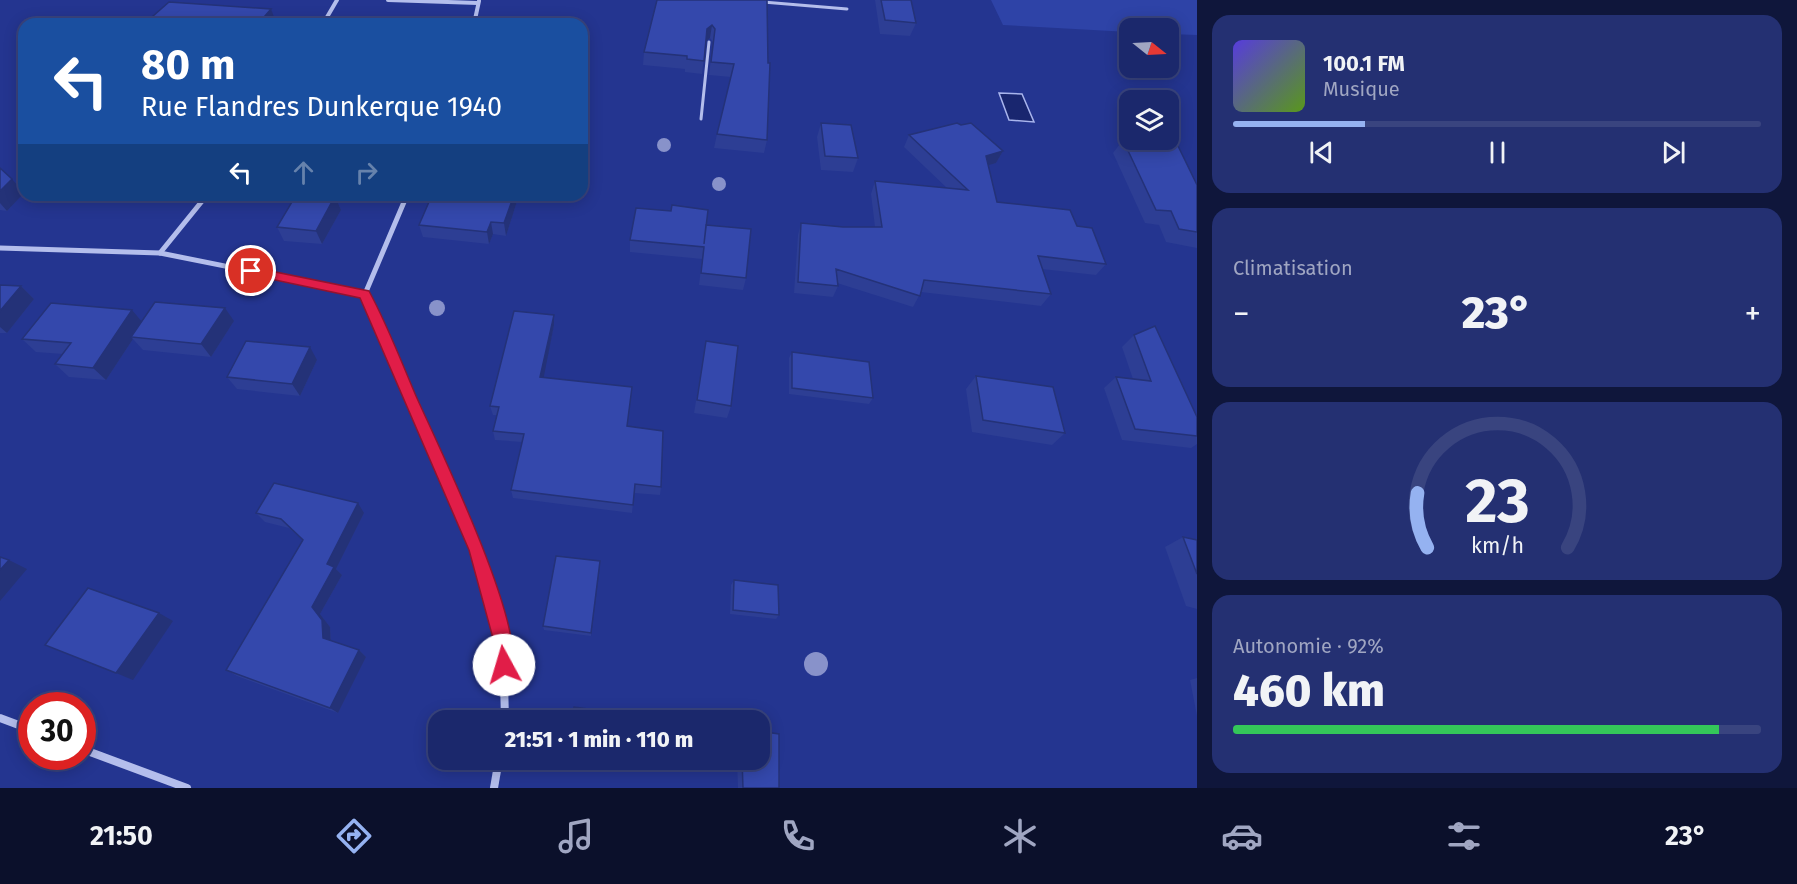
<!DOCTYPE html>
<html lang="fr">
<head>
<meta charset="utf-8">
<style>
	:root { --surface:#1b286c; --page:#243072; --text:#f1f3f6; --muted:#a0a6c2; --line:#39447f; --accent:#95b2f1 }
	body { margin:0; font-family:"Fira Sans",sans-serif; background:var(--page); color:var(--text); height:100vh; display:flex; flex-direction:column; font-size:22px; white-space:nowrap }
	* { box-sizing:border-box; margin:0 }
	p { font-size:20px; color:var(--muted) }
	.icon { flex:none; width:33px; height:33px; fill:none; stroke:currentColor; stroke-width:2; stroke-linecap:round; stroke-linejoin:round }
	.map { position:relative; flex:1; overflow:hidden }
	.details { display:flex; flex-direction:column; gap:15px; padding:15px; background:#0f163b; width:600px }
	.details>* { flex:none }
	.guide { position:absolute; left:18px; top:18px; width:570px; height:183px; border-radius:18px; box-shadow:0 3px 15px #0003,0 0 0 2px var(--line); background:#1a4fa0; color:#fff; overflow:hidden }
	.needle { width:39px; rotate:108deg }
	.tools { position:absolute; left:1119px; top:18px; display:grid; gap:12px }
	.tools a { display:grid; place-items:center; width:60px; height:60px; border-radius:12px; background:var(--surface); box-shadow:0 3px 15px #0003,0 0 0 2px var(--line); font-size:30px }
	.speed { position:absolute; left:18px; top:692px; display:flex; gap:12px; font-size:30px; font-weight:700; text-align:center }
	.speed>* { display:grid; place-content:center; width:78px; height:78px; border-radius:50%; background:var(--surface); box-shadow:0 3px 15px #0003,0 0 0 2px var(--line); line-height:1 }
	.speed .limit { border:9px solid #d22; background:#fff; color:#111 }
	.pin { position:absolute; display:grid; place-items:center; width:51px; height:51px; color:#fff; margin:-26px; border:3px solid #fff; border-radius:50%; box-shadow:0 2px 6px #0007 }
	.me { position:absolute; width:66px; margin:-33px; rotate:354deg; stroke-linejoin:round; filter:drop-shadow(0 0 4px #0008) }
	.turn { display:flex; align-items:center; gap:21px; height:126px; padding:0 24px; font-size:27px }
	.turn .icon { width:78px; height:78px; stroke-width:2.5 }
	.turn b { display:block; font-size:42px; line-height:51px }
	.lanes { display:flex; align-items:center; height:57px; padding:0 24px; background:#0003; justify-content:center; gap:30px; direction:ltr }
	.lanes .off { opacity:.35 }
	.big { font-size:45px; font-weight:800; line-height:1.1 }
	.details .widget { flex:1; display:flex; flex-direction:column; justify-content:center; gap:9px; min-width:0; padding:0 21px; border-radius:18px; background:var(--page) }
	.details .dial { align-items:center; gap:0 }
	.dial svg { height:156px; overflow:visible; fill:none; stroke:var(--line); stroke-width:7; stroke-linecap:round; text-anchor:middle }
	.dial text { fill:var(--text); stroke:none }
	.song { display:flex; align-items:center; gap:18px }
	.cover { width:72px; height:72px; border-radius:9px; background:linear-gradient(135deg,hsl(250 70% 55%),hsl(90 70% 35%)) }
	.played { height:6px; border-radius:3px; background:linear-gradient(90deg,var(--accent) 25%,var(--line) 25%) }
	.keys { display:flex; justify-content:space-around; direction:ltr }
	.heat { display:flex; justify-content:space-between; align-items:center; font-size:33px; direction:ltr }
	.charge { height:9px; border-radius:4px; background:linear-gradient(90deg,#34c759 92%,var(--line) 0) }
	.trip { position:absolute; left:428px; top:710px; width:342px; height:60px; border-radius:18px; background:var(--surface); box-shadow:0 3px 15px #0003,0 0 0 2px var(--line); font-weight:800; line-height:60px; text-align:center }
	.dock { display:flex; height:96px; justify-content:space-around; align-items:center; background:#0b102b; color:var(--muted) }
	.dock .icon { width:42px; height:42px }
	.dock .on { color:var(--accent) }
	.dock b { font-size:27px; color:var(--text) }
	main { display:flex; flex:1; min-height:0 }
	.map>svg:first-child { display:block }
	.green { fill:#2e43a7 }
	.water { fill:#19266f; stroke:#a9b5ed; stroke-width:1.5 }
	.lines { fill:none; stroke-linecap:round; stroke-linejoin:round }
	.lane { stroke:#b4beec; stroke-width:3 }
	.street-far3 { stroke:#b4beec; stroke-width:4 }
	.street-far2 { stroke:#b4beec; stroke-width:5 }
	.street-far1 { stroke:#b4beec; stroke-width:6 }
	.street { stroke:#b4beec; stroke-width:8 }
	.tree { fill:#8892ca }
	.wall { fill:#2d3e94 }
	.shaded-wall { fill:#243278 }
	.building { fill:#3448ac; stroke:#243278; stroke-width:1.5 }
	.route { fill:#e11d48; stroke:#92132f; stroke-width:1.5 }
</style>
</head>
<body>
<main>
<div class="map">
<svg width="1197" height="788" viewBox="0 0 1197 788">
	<rect width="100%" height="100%" fill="#243590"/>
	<polygon class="green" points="991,0 1197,0 1197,35 1169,34 1168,28 1130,28 1129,32 1003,25"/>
	<polygon class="water" points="999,93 1022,94 1034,122 1009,120"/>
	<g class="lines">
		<g class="lane">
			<polyline points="763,2 847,9"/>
			<polyline points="701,119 709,42"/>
		</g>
		<g class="street-far3">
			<polyline points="388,0 478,3"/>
			<polyline points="323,24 337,0"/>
			<polyline points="474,24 479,1"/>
		</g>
		<g class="street-far2">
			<polyline points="0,248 160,253 365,294"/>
			<polyline points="160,253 207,195"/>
			<polyline points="371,309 365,294 407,195"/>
		</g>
		<polyline class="street-far1" points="371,307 465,522"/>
		<g class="street">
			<polyline points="464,521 477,550 503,642 505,720"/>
			<polyline points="0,718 32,730"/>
			<polyline points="82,749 187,788"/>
			<polyline points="494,788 499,759"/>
		</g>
	</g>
	<g class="tree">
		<circle cx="664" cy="145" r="7"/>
		<circle cx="719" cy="184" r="7"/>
		<circle cx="437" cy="308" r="8"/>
		<circle cx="816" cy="664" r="12"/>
	</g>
	<g class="wall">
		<polygon points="767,0 767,140 764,153 714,148 717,134 731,77 709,75 713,42 710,38 706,41 702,74 685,72 685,69 643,65 644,52"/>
		<polygon points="875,0 911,0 916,23 910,36 880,34"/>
		<polygon points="821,123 858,158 853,172 821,170 817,137"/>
		<polygon points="909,135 1003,151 996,163 988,165 997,202 1077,226 1106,264 1096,275 1042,269 1051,294 1041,306 921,292 913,307 837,283 838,286 833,297 794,293 798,235 801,223 843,227 875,227 871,194 875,181 947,188 904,147"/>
		<polygon points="1123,140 1197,185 1197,248 1166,242 1159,225 1145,223 1113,153"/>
		<polygon points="0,168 24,193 7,211 0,210"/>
		<polygon points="432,195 519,195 506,236 493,234 489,244 423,237 419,225"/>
		<polygon points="335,196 341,210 322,244 284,241 277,227"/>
		<polygon points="705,231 746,278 743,290 699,285 702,259 630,252 630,240"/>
		<polygon points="0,285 21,286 34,299 7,333 0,333"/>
		<polygon points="142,321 234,321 211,357 143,350 133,339 106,380 69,377 55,364 63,354 36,352 22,339"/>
		<polygon points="554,325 543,377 632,387 627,427 661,487 660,495 634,493 632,513 513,498 511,490 522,442 495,440 493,431 497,415 493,415 490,406"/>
		<polygon points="1134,335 1197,417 1197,444 1191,448 1122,440 1104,388 1116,377 1133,379 1122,347"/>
		<polygon points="706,341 731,406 727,418 694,413"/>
		<polygon points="792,352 873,398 869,404 789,394 789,358"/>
		<polygon points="317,360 300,396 237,389 227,377"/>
		<polygon points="976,376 1065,433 1052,445 972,432 966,389"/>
		<polygon points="256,513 364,513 336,569 342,575 320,614 330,627 331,641 359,650 366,657 338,713 237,676 226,670 303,541 289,528 265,522"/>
		<polygon points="1183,537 1197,540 1197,609 1186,606 1165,547"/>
		<polygon points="600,566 591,636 544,630 543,626"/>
		<polygon points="734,580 779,615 776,619 730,614 731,585"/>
		<polygon points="1197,678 1197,716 1190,680"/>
		<polygon points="737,759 759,759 779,788 738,788"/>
	</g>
	<g class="shaded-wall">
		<polygon points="271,9 276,22 274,24 258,24"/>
		<polygon points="712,25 710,38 705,42 707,29"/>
		<polygon points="1003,151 996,163 979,168 986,156"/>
		<polygon points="12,179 24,193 7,211 0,203 0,191"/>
		<polygon points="514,195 519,195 506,236 504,223"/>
		<polygon points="335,196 341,210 322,244 316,231"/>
		<polygon points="491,222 493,234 489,244 487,232"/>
		<polygon points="21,286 34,299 7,333 0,327 0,311"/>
		<polygon points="225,308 234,321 211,357 201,344"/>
		<polygon points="132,310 143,323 131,337 133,339 106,380 93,368"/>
		<polygon points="554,315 554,325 542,386 540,377"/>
		<polygon points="310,347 317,360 300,396 292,384"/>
		<polygon points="358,503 364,513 336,569 342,575 320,614 330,627 331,645 323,638 312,607 327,564"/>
		<polygon points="9,560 27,569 0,601 0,570"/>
		<polygon points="600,561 600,566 591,636 591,633"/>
		<polygon points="159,613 173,621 133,680 116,673"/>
		<polygon points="359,650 366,657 338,713 330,708"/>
	</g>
	<g class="building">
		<polygon points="657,0 767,0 768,63 770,63 767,140 717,134 734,64 711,62 715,29 712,25 707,29 704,61 687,59 687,56 644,52"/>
		<polygon points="881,0 911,0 916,23 885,20"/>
		<polygon points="169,2 271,9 258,24 144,24"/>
		<polygon points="821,123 851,125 858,158 825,156"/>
		<polygon points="957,123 961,125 971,123 1003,151 986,156 997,202 1070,210 1077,226 1092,228 1106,264 1038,256 1051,294 924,280 920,296 836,269 838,286 798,282 801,223 843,227 882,227 875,181 968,190 909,135"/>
		<polygon points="1123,140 1178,146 1197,185 1197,232 1179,229 1171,211 1156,210"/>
		<polygon points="0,168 12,179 0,191"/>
		<polygon points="296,195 335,196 316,231 277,227"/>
		<polygon points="432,195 514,195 504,223 491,222 487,232 419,225"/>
		<polygon points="672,205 708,210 704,244 706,225 751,229 746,278 701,273 704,247 630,240 636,208 671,211"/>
		<polygon points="0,285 21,286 0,311"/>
		<polygon points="155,302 225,308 201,344 131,337"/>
		<polygon points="51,303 132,310 93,368 55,364 71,343 22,339"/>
		<polygon points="514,311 554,315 540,377 632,387 627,426 663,431 661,487 635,484 633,505 511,490 524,434 493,431 499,407 490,406"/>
		<polygon points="1155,326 1197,417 1197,436 1135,429 1116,377 1151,381 1134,335"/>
		<polygon points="246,341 310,347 292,384 227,377"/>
		<polygon points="706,341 738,346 731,406 697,400"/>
		<polygon points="792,352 869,362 873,398 792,388"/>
		<polygon points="976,376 1053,387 1065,433 983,420"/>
		<polygon points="274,483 358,503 327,564 334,567 312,607 322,620 323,638 359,650 330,708 226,670 303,540 281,519 256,513"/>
		<polygon points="1183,537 1197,540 1197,574"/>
		<polygon points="556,556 600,561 591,633 543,626"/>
		<polygon points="0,557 9,560 0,570"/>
		<polygon points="734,580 778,585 779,615 733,610"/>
		<polygon points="88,588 159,613 116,673 45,645"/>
		<polygon points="574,707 616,713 616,720 572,720"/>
		<polygon points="759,731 779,734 779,788 743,788 742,759 759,759"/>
	</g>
	<path class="route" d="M251,267l118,24c18,33 32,70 47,105 21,47 112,233 95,275l-7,2 -6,-2 -4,-29 -25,-92 -109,-252 -113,-24 -2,-3z"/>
</svg>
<div class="tools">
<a><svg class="needle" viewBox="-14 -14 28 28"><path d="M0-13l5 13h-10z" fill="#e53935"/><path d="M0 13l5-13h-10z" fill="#a0a6c2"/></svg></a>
<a><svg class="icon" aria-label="layers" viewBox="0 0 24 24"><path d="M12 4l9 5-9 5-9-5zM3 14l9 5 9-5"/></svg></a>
</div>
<div class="speed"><div class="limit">30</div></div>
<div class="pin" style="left:251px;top:271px;background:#d93025"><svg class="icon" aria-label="arrive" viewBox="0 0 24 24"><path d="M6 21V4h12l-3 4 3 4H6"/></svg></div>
<svg class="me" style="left:504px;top:665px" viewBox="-20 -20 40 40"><circle r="19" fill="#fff"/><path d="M0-13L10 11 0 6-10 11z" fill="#e11d48"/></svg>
<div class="trip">21:51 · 1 min · 110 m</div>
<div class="guide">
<div class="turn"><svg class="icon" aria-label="left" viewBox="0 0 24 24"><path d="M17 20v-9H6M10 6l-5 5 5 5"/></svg><div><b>80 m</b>Rue Flandres Dunkerque 1940</div></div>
<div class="lanes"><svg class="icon" aria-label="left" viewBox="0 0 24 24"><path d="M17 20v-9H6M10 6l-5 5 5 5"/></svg><svg class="icon off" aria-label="ahead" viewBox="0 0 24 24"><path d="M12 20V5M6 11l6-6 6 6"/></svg><svg class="icon off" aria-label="right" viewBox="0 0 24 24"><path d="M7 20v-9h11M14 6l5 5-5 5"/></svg></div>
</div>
</div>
<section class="details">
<div class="widget">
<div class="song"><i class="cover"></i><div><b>100.1 FM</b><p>Musique</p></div></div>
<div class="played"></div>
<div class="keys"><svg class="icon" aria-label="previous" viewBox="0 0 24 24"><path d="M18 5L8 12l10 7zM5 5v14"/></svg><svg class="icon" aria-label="pause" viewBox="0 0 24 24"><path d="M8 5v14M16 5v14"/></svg><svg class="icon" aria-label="next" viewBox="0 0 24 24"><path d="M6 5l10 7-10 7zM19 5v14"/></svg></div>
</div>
<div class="widget"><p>Climatisation</p>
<div class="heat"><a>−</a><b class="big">23°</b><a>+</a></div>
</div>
<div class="widget dial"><svg viewBox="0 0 100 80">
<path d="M14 69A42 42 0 1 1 86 69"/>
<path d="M14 69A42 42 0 0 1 9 41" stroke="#95b2f1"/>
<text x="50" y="56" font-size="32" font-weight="700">23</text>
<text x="50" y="72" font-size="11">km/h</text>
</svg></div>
<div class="widget"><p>Autonomie · 92%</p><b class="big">460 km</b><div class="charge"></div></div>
</section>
</main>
<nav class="dock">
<b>21:50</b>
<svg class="icon on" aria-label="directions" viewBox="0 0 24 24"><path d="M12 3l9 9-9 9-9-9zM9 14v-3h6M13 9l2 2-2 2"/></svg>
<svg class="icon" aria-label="music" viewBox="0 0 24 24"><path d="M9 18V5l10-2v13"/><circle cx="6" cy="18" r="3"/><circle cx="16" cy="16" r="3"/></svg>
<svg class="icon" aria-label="phone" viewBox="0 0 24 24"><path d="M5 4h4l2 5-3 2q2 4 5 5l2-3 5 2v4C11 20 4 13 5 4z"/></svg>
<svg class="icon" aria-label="climate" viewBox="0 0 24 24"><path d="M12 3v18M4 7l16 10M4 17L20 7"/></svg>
<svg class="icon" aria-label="car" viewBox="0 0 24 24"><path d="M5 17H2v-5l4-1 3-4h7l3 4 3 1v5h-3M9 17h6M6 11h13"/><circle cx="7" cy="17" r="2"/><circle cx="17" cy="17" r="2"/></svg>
<svg class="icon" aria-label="filters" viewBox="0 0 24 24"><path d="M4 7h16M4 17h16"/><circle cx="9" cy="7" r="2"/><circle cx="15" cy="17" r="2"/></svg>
<b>23°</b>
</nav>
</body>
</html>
